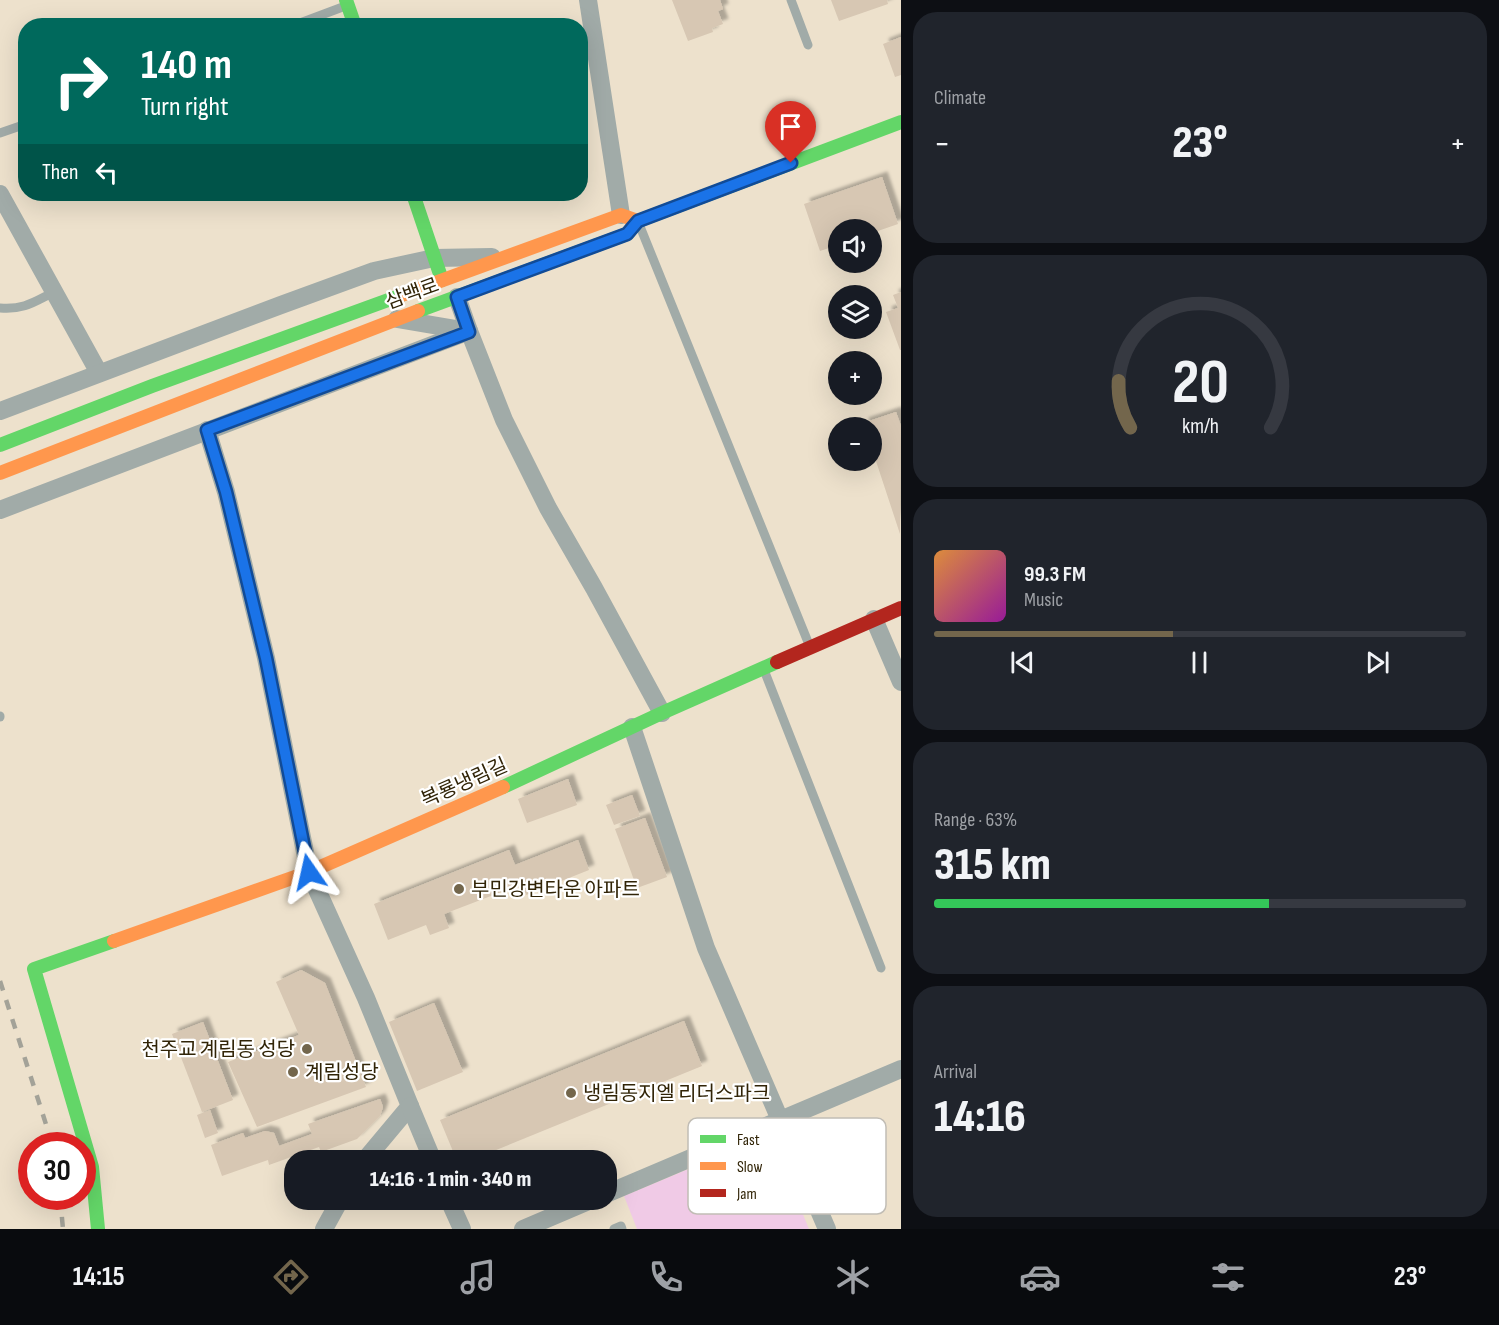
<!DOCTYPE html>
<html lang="en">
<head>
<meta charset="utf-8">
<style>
	:root { --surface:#171b24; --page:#20242c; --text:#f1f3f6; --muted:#9ea1a6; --line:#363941; --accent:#73664c }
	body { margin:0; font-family:"Sofia Sans Condensed","Noto Sans KR",sans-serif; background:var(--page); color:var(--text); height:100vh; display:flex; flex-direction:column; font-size:22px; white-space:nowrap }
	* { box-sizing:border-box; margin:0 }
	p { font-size:20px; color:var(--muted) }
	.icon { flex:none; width:33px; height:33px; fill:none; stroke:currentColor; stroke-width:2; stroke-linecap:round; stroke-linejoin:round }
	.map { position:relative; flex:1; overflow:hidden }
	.drawer { display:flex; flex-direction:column; gap:12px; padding:12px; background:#0d0f14; width:598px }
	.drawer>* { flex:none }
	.hud { position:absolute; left:18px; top:18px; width:570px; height:183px; border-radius:24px; box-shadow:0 6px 24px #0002; background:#00695c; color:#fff; overflow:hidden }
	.controls { position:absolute; left:828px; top:219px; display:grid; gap:12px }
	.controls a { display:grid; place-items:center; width:54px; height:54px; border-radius:50%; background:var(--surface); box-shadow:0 6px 24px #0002; font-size:30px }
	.speed { position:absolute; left:18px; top:1132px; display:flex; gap:12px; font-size:30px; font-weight:700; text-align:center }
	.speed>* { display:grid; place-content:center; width:78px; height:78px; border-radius:50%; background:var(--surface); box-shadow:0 6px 24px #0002; line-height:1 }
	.speed .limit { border:9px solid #d22; background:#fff; color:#111 }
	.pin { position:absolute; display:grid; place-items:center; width:51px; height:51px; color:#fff; margin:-62px -26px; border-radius:50% 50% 50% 0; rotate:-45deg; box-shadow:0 0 6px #0007 }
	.pin .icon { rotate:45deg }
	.me { position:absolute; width:66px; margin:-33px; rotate:349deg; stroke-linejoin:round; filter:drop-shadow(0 0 4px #0008) }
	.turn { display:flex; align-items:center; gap:21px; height:126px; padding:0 24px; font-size:27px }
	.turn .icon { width:78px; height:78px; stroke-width:2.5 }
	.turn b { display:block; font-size:42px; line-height:51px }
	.then { display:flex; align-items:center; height:57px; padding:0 24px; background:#0003; gap:12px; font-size:22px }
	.big { font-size:45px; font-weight:800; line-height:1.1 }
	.drawer .widget { flex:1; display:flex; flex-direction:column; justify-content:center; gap:9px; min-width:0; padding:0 21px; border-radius:24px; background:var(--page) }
	.drawer .dial { align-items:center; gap:0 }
	.dial svg { height:156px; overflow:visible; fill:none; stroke:var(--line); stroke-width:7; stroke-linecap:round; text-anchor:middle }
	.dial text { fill:var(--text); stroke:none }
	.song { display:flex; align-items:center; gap:18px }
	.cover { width:72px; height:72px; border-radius:9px; background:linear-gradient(135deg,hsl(30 70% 55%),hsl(300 70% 35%)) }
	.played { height:6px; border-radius:3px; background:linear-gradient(90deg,var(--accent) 45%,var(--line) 45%) }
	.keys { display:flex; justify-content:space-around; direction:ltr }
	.heat { display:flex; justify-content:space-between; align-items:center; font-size:33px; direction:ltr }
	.charge { height:9px; border-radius:4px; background:linear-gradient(90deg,#34c759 63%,var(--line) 0) }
	.trip { position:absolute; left:284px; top:1150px; width:333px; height:60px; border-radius:24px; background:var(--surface); box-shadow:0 6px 24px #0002; font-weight:800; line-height:60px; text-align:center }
	.dock { display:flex; height:96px; justify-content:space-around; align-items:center; background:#090b0e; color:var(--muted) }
	.dock .icon { width:42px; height:42px }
	.dock .on { color:var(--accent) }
	.dock b { font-size:27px; color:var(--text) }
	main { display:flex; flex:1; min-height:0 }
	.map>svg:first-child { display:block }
	.green { fill:#f0cae6 }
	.building { fill:#d7c7b3; filter:url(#shadow) }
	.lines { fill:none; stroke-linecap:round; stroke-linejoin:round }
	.lane { stroke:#a1aba8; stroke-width:9 }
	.street { stroke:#a1aba8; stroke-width:18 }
	.fast { stroke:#63d668; stroke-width:14 }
	.slow { stroke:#ff974d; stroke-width:14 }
	.jam { stroke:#b3261e; stroke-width:14 }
	.rail { stroke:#a3a298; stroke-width:4.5; stroke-dasharray:10 10; stroke-linecap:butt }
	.route-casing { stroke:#114b97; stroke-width:15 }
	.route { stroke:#1a73e8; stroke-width:10 }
	.poi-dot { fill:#73664c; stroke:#fff; stroke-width:2 }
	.labels { text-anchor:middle; stroke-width:4.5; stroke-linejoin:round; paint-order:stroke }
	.street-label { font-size:20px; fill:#312407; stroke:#fff }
	.poi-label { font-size:20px; fill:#312407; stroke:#fff; text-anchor:start }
	.key { fill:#fff; stroke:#c1bdb5; stroke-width:1.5 }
	.key-label { font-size:16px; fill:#312407 }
</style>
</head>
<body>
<main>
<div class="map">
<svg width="901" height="1229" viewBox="0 0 901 1229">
	<defs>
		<filter id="shadow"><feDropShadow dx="5.5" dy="-5.5" stdDeviation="1.5" flood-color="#0004"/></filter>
	</defs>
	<rect width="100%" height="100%" fill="#ede1cc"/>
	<polygon class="green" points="770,1135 809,1229 637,1229 624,1196"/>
	<g class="building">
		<polygon points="672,0 720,0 723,9 718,11 723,24 712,28 713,32 688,41"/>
		<polygon points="831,0 887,0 888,4 839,21"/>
		<polygon points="901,37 901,75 895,77 883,44"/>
		<polygon points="882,177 898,224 872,233 872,230 838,230 838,245 820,251 804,204"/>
		<polygon points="901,292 901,350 900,350 886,312 898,308 893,295"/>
		<polygon points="896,412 901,426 900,534 872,449 872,428 864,428 863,423"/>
		<polygon points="568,779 577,805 527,823 518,799"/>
		<polygon points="632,795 640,816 614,825 606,805"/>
		<polygon points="645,818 667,877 637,888 615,829"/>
		<polygon points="578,840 589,870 526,895 522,884 444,914 449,928 430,935 426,925 388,940 374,904 509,850 515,865"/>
		<polygon points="301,970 325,983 366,1087 257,1127 228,1062 299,1035 276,982"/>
		<polygon points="434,1003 463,1072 417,1091 389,1022"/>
		<polygon points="684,1021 702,1066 469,1161 457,1161 440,1120"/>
		<polygon points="203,1022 233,1100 202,1112 172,1034"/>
		<polygon points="380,1099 383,1107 380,1116 357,1139 321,1152 319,1147 269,1165 268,1160 222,1176 211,1145 243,1133 245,1138 265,1131 274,1133 279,1146 312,1134 308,1124"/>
		<polygon points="210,1110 218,1133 205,1138 197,1115"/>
	</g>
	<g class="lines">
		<g class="lane">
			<polyline points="791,0 808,45"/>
			<polyline points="292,26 348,5"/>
			<polyline points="0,133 26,124"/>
			<polyline points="639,224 810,647"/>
			<path d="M0,308c24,2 34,-6 54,-16"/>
			<polyline points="764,670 881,968"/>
			<polyline points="0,716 0,717"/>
			<polyline points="614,1229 621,1226 622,1229"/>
		</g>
		<g class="street">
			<polyline points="588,0 621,215"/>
			<polyline points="0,194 99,373"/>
			<polyline points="457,297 469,331 504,420 548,508 594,588 662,713"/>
			<polyline points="397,319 468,331"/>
			<polyline points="0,411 281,305 374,271 434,258 492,257"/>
			<polyline points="207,430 226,492 266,658 309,872 366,998 410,1106 364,1161"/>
			<polyline points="0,510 469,331"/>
			<polyline points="874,619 901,682"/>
			<polyline points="632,727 706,948 827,1229"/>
			<polyline points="410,1106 433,1161"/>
			<polyline points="606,1194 901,1069"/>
			<polyline points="449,1200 462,1229"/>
			<polyline points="324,1229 340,1200"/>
			<polyline points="523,1229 591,1200"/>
		</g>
		<g class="fast">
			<polyline points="346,0 355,26"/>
			<polyline points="413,194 442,280"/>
			<polyline points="418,311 627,234 638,221 901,122"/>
			<polyline points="0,445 152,386 402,295"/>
			<polyline points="503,787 662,713 777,662"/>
			<polyline points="98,1229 92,1167 34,969 114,941"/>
		</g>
		<g class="slow">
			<polyline points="402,295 621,215 638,221"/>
			<polyline points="0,473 418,311"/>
			<polyline points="114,941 309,872 503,787"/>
		</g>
		<polyline class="jam" points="777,662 901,608"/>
		<g class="rail">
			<polyline points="0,981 53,1146"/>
			<polyline points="60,1197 63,1229"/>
		</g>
	</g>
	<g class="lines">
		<defs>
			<polyline id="route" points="309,872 266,658 226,492 207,430 469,332 457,297 627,234 638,221 791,163"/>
		</defs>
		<use href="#route" class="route-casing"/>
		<use href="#route" class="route"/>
	</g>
	<g class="poi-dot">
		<circle cx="459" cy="889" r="6"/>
		<circle cx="307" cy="1049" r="6"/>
		<circle cx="293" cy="1072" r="6"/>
		<circle cx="571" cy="1093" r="6"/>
	</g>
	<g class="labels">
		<g class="street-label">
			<text transform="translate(412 293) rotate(-20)" y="7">삼백로</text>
			<text transform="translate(464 782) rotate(-24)" y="7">복룡냉림길</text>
		</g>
		<g class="poi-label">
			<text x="471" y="896">부민강변타운 아파트</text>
			<text x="295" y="1056" text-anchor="end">천주교 계림동 성당</text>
			<text x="305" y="1079">계림성당</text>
			<text x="583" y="1100">냉림동지엘 리더스파크</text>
		</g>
	</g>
	<rect x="688" y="1118" width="198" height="96" rx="9" class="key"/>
	<rect x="700" y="1135" width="26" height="8" fill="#63d668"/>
	<rect x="700" y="1162" width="26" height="8" fill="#ff974d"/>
	<rect x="700" y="1189" width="26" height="8" fill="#b3261e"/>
	<g class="key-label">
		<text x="737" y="1145">Fast</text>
		<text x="737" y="1172">Slow</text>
		<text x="737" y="1199">Jam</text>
	</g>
</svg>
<div class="controls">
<a><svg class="icon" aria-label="sound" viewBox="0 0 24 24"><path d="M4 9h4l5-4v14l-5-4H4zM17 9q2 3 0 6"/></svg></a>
<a><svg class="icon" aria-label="layers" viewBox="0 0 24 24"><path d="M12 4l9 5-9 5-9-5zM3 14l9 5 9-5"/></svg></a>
<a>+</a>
<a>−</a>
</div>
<div class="speed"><div class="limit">30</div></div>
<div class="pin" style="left:791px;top:163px;background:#d93025"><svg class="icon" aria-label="arrive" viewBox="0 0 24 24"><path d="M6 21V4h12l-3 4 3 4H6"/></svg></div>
<svg class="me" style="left:309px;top:872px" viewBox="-20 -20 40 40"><path d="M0-17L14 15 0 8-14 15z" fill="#1a73e8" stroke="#fff" stroke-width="4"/></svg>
<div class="trip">14:16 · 1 min · 340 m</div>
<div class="hud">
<div class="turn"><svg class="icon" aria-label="right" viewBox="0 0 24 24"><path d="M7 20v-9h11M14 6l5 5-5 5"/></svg><div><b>140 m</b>Turn right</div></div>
<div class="then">Then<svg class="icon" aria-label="left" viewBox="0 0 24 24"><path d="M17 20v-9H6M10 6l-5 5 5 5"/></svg></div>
</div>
</div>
<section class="drawer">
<div class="widget"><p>Climate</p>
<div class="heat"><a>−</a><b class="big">23°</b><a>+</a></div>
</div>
<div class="widget dial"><svg viewBox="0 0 100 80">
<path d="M14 69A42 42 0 1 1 86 69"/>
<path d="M14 69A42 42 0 0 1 8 45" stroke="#73664c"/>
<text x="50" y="56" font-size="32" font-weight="700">20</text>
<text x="50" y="72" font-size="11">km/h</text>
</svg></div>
<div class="widget">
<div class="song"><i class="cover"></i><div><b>99.3 FM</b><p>Music</p></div></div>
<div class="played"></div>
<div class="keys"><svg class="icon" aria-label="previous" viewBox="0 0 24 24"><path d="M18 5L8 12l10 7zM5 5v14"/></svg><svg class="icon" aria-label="pause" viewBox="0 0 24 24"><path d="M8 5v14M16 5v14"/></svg><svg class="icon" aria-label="next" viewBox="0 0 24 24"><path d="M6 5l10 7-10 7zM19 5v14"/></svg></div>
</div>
<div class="widget"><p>Range · 63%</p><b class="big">315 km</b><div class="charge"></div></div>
<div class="widget"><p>Arrival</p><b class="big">14:16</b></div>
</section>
</main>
<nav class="dock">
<b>14:15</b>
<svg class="icon on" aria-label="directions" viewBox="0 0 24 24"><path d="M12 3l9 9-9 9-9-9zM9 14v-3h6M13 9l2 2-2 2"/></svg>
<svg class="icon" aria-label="music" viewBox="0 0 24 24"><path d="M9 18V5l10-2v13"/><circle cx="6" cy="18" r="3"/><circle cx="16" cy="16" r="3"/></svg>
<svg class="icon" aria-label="phone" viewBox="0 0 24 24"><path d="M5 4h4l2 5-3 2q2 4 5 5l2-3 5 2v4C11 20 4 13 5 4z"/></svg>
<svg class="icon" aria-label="climate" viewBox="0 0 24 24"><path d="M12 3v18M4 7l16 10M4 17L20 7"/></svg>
<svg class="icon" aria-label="car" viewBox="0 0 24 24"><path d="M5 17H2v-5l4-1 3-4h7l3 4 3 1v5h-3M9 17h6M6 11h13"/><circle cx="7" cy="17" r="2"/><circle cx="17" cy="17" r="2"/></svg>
<svg class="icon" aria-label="filters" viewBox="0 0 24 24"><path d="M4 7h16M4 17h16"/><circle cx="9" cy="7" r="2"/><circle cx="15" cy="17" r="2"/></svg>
<b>23°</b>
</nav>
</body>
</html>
